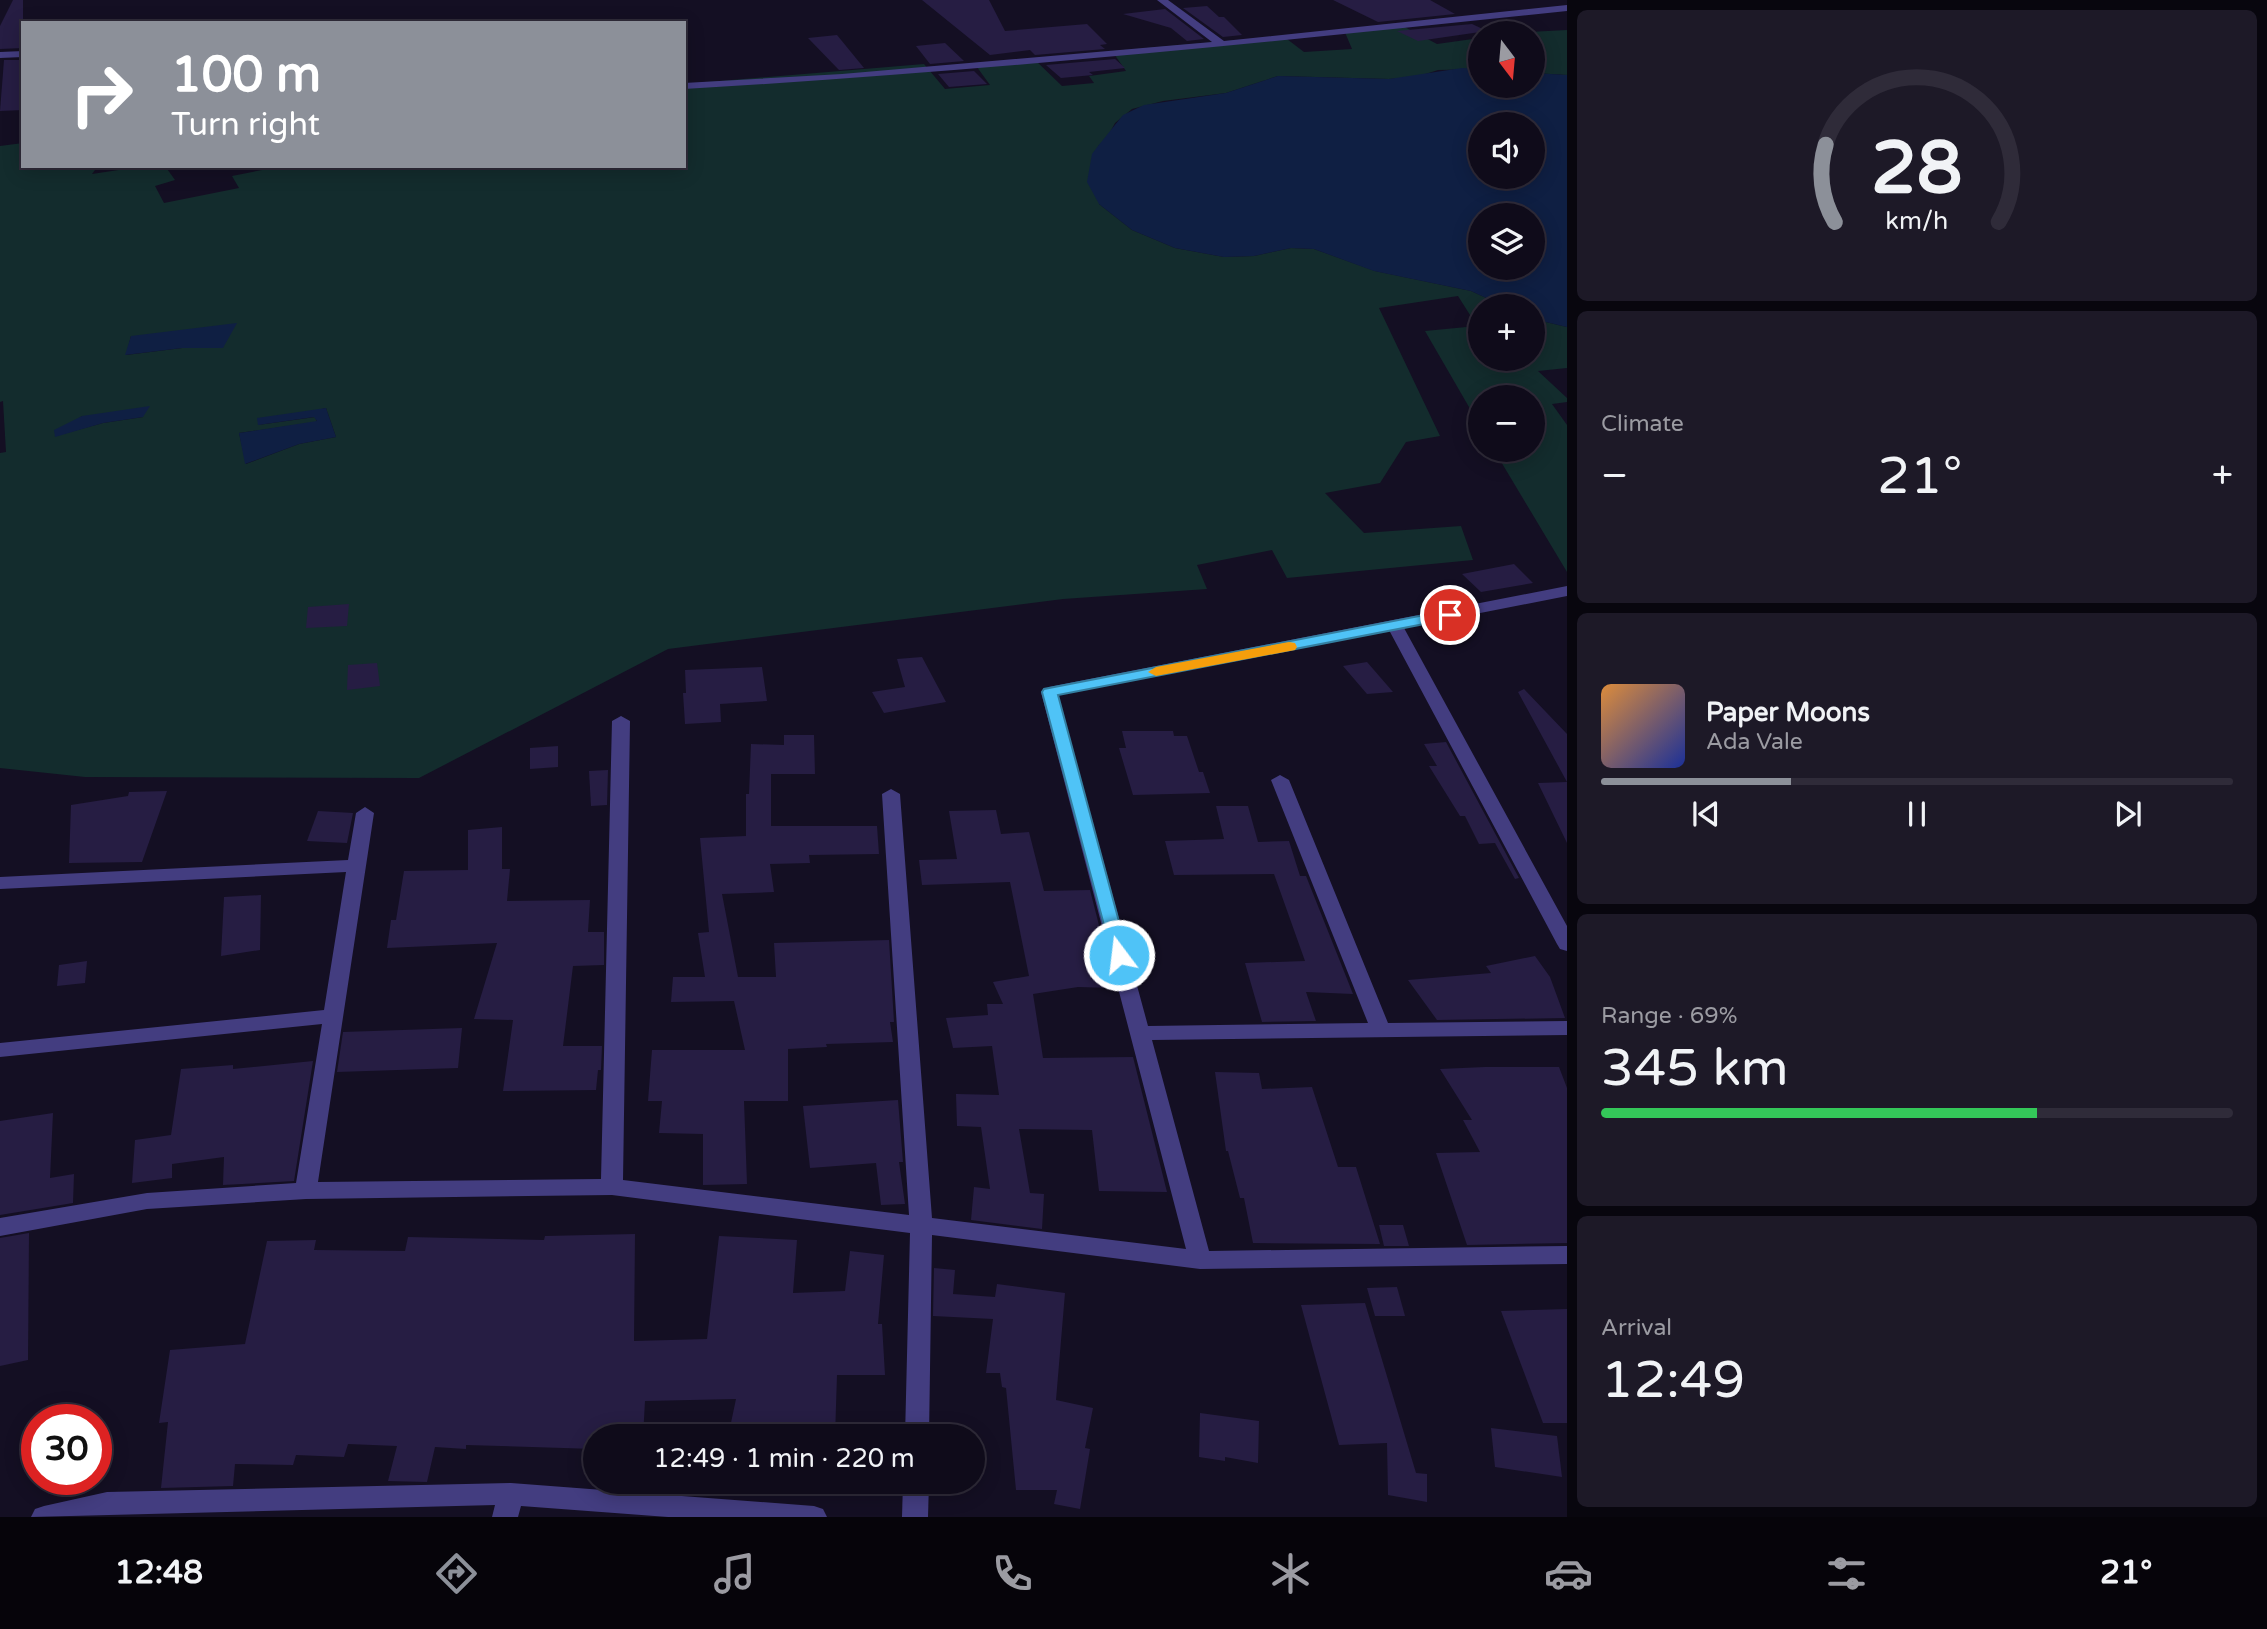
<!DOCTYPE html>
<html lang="en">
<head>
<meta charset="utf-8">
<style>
	:root { --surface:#0f0b1a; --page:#1d1927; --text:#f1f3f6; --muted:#9b9ba2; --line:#2f2b39; --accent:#8c9099 }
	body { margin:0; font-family:"Varela Round",sans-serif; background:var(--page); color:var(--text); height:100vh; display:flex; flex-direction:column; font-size:26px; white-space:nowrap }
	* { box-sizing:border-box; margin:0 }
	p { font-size:23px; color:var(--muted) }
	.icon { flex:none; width:38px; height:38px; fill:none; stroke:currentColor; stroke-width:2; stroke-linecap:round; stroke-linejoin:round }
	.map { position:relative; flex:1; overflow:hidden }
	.details { display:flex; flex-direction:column; gap:10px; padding:10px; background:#08060e; width:700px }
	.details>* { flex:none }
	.hud { position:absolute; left:21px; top:21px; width:665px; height:147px; border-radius:0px; box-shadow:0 4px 18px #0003,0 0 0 2px var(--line); background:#8c9099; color:#fff; overflow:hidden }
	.needle { width:46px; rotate:164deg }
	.controls { position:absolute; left:1468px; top:21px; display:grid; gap:14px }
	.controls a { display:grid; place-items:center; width:77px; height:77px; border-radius:50%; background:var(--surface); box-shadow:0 4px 18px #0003,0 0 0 2px var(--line); font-size:35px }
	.speed { position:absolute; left:21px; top:1404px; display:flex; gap:14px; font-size:35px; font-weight:700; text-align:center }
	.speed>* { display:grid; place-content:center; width:91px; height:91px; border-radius:50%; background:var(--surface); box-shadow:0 4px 18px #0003,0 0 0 2px var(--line); line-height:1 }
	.speed .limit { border:10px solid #d22; background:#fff; color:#111 }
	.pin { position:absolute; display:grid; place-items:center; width:60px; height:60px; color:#fff; margin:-30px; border:4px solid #fff; border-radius:50%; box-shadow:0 2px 7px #0007 }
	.me { position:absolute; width:77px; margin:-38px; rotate:345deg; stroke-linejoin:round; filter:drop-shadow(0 0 5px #0008) }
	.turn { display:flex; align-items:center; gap:24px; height:147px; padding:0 35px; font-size:32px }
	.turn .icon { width:91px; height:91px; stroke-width:2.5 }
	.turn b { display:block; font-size:49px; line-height:60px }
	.big { font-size:52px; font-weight:600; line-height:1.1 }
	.details .card { flex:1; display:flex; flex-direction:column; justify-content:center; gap:10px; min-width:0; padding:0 24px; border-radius:10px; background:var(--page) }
	.details .dial { align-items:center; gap:0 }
	.dial svg { height:182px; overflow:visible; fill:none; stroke:var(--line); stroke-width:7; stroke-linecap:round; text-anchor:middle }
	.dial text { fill:var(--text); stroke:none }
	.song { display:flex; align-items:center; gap:21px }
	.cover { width:84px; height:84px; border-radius:10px; background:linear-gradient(135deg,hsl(30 70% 55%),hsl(230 70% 35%)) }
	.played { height:7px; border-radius:4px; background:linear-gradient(90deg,var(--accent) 30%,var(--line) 30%) }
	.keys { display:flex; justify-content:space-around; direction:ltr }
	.heat { display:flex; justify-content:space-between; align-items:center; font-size:38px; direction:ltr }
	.charge { height:10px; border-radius:5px; background:linear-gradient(90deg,#34c759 69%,var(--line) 0) }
	.trip { position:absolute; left:583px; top:1424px; width:402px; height:70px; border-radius:35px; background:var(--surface); box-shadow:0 4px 18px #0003,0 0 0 2px var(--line); font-weight:600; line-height:70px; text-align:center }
	.tabs { display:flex; height:112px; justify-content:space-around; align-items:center; background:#06040a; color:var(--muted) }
	.tabs .icon { width:49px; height:49px }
	.tabs .active { color:var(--accent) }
	.tabs b { font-size:32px; color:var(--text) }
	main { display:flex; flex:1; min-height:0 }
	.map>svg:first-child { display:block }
	.green { fill:#132c2d; fill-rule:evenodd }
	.water { fill:#0f1f43; fill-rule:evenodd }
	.building { fill:#261d43 }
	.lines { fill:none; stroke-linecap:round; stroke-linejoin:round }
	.minor { fill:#433d80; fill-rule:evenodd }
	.route { fill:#4fc3f7; stroke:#337fa1; stroke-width:2 }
	.slow { fill:#f59e0b }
</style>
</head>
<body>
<main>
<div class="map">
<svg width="1567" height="1517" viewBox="0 0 1567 1517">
	<rect width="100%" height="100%" fill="#140f23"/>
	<g class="green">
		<path d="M1397,23l40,21 43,-6v31l-42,1 -22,7 -27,2 -111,-3 -52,17 -63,8 -31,8 -17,14 -9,17 -8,6 1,58 33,26 43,18 49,9 30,-1 37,-8 23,1 61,22 96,20 33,15h-24v53h53v-40l34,8v41l-29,3 29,27v4l-15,2 15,21v147l-73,-122h39v-53h-53v29l-55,-95 52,-5 -19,-30 -79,12 61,128 -34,6 -26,41 -55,10 39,40 97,-7 12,34 -186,18 -15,-28 -75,15 10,24 -144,10 -395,50 -249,129 -334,-1 -85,-9v-315l6,-1 -3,-51 -3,1v-256l23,-3v23h75l-6,8 53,-8h20l10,14 -20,6 9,17 75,-15 -7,-12 30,-6 -3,-4h425v-82l240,-20 21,25 45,-4 -16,-22 60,-4 28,27 32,-3 -5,-7 37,-5 -14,-20 171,-15 21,16 48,-3 -8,-19zM131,336l92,12h-41l-56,7zM326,408l10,29 -37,7 -53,20 -7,-31 78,-11 -2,-5 -57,8zM82,416l61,1 -40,6 -48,13z"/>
		<polygon points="1567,30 1567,75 1533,73 1533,33 1510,33"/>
	</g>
	<g class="water">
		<path d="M1462,68l18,1v17h53v-13l34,2v252l-34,-8v-13h-29l-33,-15 -97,-20 -60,-22 -23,-1 -37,8 -30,1 -49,-9 -43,-18 -33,-26 -12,-22 5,-28 6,-8 25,-31 21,-10 82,-12 52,-17 111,3zM1480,124h53v53h-53zM1480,215h53v53h-53z"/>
		<polygon points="237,323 223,348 182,348 125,355 131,336"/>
		<polygon points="150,406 143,417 103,423 55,437 54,430 82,416"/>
		<polygon points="326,408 336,437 299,444 245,464 239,433 317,421 314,417 258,425 257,418"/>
	</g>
	<g class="building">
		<polygon points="13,0 23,0 23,48 0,49 0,26"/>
		<polygon points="922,0 989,0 1005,31 1087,24 1107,44 1100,45 1105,49 1035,55 1030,50 990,55"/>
		<polygon points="1333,0 1430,0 1455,14 1378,22"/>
		<polygon points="1207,6 1219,17 1224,17 1242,35 1223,37 1183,8"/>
		<polygon points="1165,9 1204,39 1187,41 1171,28 1123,14"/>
		<polygon points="1472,24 1487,31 1418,41 1397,31"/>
		<polygon points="837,35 864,68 839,70 808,38"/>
		<polygon points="945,43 964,61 930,64 916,46"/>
		<polygon points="1115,59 1125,68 1089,72 1093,75 1061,78 1046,65"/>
		<polygon points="4,60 23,60 23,110 0,111"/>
		<polygon points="974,71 987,84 949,87 938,74"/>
		<polygon points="1514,564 1533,583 1481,592 1462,574"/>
		<polygon points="349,604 347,626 306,628 308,607"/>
		<polygon points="922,657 946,702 884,713 872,692 905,687 897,659"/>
		<polygon points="1367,662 1393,692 1367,694 1343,666"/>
		<polygon points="377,663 380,686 347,690 348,665"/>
		<polygon points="762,667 767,701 720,704 721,722 685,724 683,693 686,693 685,670"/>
		<polygon points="1524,689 1567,734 1567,843 1538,783 1567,782 1518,692"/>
		<polygon points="1122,731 1173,731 1174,736 1187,736 1199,772 1203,772 1210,793 1133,795 1119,748 1126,748"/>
		<polygon points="784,735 814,735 815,774 771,774 771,826 877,826 879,854 809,855 810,863 770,864 774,892 722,894 738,977 776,977 774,943 889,940 894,1022 890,1022 893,1042 826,1044 827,1047 788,1049 788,1101 744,1101 747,1184 703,1185 703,1134 659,1133 662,1101 648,1101 652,1050 745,1050 734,1001 671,1002 673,977 705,977 698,933 709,932 700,838 746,836 746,794 749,794 751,744 784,745"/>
		<polygon points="1446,742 1519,878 1515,879 1495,843 1479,844 1465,816 1460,816 1429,766 1437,766 1424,744"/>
		<polygon points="558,746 558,767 530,769 530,748"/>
		<polygon points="608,770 607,805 591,806 589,771"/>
		<polygon points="167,791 142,862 69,863 71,805 128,796 129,792"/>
		<polygon points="1216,806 1248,806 1258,842 1289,841 1300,876 1306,876 1353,994 1306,992 1316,1021 1262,1022 1245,963 1305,961 1274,874 1174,875 1165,841 1224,839"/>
		<polygon points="996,810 1001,834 1029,832 1044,891 1090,890 1115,988 1078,987 1033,994 1043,1058 1133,1057 1167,1192 1099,1191 1092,1130 1019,1129 1030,1193 1044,1194 1042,1229 971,1220 974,1187 990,1189 981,1127 957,1126 956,1094 999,1095 992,1046 953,1048 946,1018 988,1015 987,1004 1003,1004 993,982 1029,976 1010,882 922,885 919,860 957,859 949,811"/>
		<polygon points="318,811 353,813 347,843 307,841"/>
		<polygon points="502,827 502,869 510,869 507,901 590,900 588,932 604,932 604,965 573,966 563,1046 602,1046 601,1070 598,1070 596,1090 503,1091 513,1020 474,1019 497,943 387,948 391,920 396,920 404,871 468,870 468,830"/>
		<polygon points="261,895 260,950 221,956 224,897"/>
		<polygon points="1535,956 1550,977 1565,1018 1437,1020 1408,980 1491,973 1486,966"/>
		<polygon points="87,961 85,983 57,986 59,965"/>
		<polygon points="462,1028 458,1068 337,1072 343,1032"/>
		<polygon points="313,1061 294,1181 223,1185 224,1157 172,1164 172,1178 132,1183 135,1140 171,1135 181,1069 233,1065 233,1069"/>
		<polygon points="1485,1067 1559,1067 1567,1088 1567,1243 1467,1245 1436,1153 1480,1152 1463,1120 1472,1120 1440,1069"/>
		<polygon points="1215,1072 1259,1073 1262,1089 1312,1087 1338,1167 1356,1167 1380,1244 1253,1243 1244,1198 1240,1198 1228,1151 1226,1151"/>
		<polygon points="898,1100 903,1162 899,1162 905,1204 881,1205 876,1163 810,1168 803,1106"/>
		<polygon points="53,1113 50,1178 74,1174 73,1203 0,1215 0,1121"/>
		<polygon points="1379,1225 1403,1225 1409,1246 1384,1246"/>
		<polygon points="29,1233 28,1360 0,1366 0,1238"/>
		<polygon points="635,1234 634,1341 707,1339 719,1236 797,1240 793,1293 845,1291 850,1251 884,1255 878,1324 882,1324 885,1375 837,1375 835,1437 728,1437 736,1399 645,1401 643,1437 595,1437 595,1449 466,1445 466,1449 435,1447 427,1482 388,1481 397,1446 348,1444 344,1457 296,1455 293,1465 235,1464 233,1486 161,1488 168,1422 159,1423 170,1350 245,1344 267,1241 316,1240 314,1250 405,1251 408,1237 544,1240 545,1236"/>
		<polygon points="934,1268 955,1270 953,1294 995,1297 997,1284 1065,1293 1056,1400 1093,1408 1085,1448 1090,1449 1080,1509 1054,1504 1057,1490 1016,1490 1006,1388 1002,1387 1000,1373 986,1373 993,1319 933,1316"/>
		<polygon points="1397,1287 1405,1316 1375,1316 1367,1288"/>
		<polygon points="1365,1303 1416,1473 1427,1474 1427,1502 1388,1495 1387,1443 1339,1445 1301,1305"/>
		<polygon points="1567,1309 1567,1423 1543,1423 1501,1311"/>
		<polygon points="1200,1413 1259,1421 1258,1463 1225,1457 1225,1461 1199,1457"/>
		<polygon points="1491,1428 1557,1436 1562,1477 1495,1467"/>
	</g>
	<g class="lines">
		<g class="minor">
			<path d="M1157,0h11l56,41 343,-36v6c-294,31 -588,61 -883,78v-6l158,-9 370,-32z"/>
			<polygon points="23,51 23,57 0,58 0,52"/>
			<polygon points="1567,586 1567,596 1404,628 1567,926 1567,951 1560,949 1557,944 1389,630 1058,695 1148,1026 1368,1023 1271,780 1280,775 1289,780 1388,1023 1567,1021 1567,1035 1152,1040 1209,1251 1567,1246 1567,1264 1200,1269 932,1235 929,1437 905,1437 910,1233 612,1195 306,1199 147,1209 0,1236 0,1218 147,1193 296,1183 322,1024 0,1057 0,1043 324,1010 346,872 0,889 0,877 348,860 356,813 365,807 374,813 318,1182 601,1179 612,721 621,716 630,721 623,1180 909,1215 882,794 891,789 900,794 932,1218 1186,1249 1041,692 1049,687"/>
			<polygon points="903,1482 929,1482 928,1517 902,1517"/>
			<polygon points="511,1483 814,1506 823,1509 827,1517 668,1517 521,1506 518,1517 492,1517 495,1505 31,1517 35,1509 44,1506 107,1492"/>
		</g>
	</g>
	<polygon class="route" points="1450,610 1455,612 1457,615 1455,618 1058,695 1128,955 1119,961 1113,959 1042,692 1044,689"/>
	<polygon class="slow" points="1289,642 1295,643 1297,647 1295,650 1156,676 1148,672 1156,667"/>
</svg>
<div class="controls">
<a><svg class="needle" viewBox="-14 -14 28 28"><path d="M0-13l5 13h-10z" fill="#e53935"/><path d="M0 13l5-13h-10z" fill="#9b9ba2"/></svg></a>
<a><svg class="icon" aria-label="sound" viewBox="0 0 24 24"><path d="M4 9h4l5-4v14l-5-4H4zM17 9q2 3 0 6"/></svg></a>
<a><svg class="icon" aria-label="layers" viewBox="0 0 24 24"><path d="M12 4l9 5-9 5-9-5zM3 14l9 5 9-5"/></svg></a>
<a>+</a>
<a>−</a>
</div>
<div class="speed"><div class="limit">30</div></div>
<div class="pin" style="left:1450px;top:615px;background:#d93025"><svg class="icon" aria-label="arrive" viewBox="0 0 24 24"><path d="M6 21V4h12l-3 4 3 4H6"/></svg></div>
<svg class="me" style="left:1119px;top:955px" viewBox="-20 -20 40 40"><circle r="17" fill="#4fc3f7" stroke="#fff" stroke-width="3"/><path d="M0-11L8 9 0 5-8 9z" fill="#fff"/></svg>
<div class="trip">12:49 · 1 min · 220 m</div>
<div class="hud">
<div class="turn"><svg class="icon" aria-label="right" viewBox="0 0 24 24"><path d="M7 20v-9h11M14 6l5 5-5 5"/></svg><div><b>100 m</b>Turn right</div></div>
</div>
</div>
<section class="details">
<div class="card dial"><svg viewBox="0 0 100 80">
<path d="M14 69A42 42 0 1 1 86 69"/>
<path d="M14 69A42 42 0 0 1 10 35" stroke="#8c9099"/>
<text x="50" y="56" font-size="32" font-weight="700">28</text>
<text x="50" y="72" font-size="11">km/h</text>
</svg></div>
<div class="card"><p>Climate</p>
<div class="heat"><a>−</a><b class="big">21°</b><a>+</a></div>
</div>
<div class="card">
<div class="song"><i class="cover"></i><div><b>Paper Moons</b><p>Ada Vale</p></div></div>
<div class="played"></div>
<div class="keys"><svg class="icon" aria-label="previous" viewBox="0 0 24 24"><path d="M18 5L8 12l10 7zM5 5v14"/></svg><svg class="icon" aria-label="pause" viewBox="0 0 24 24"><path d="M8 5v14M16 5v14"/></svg><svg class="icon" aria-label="next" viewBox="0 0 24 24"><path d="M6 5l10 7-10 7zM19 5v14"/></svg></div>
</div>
<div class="card"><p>Range · 69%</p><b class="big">345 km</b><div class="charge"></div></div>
<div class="card"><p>Arrival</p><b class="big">12:49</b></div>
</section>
</main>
<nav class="tabs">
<b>12:48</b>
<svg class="icon active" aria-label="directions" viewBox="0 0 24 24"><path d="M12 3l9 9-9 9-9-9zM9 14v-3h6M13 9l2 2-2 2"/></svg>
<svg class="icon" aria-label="music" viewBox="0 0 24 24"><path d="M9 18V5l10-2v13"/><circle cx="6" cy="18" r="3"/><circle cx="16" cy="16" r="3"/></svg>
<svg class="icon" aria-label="phone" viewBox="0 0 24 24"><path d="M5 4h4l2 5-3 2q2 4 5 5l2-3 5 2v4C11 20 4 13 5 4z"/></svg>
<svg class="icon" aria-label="climate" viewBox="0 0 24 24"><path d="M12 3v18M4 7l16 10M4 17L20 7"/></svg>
<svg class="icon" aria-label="car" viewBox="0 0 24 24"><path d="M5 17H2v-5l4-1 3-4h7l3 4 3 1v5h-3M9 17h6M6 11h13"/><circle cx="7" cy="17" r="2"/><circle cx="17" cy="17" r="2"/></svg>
<svg class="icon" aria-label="filters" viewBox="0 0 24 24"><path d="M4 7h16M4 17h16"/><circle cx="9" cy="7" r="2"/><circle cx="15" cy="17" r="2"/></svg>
<b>21°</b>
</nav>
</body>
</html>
